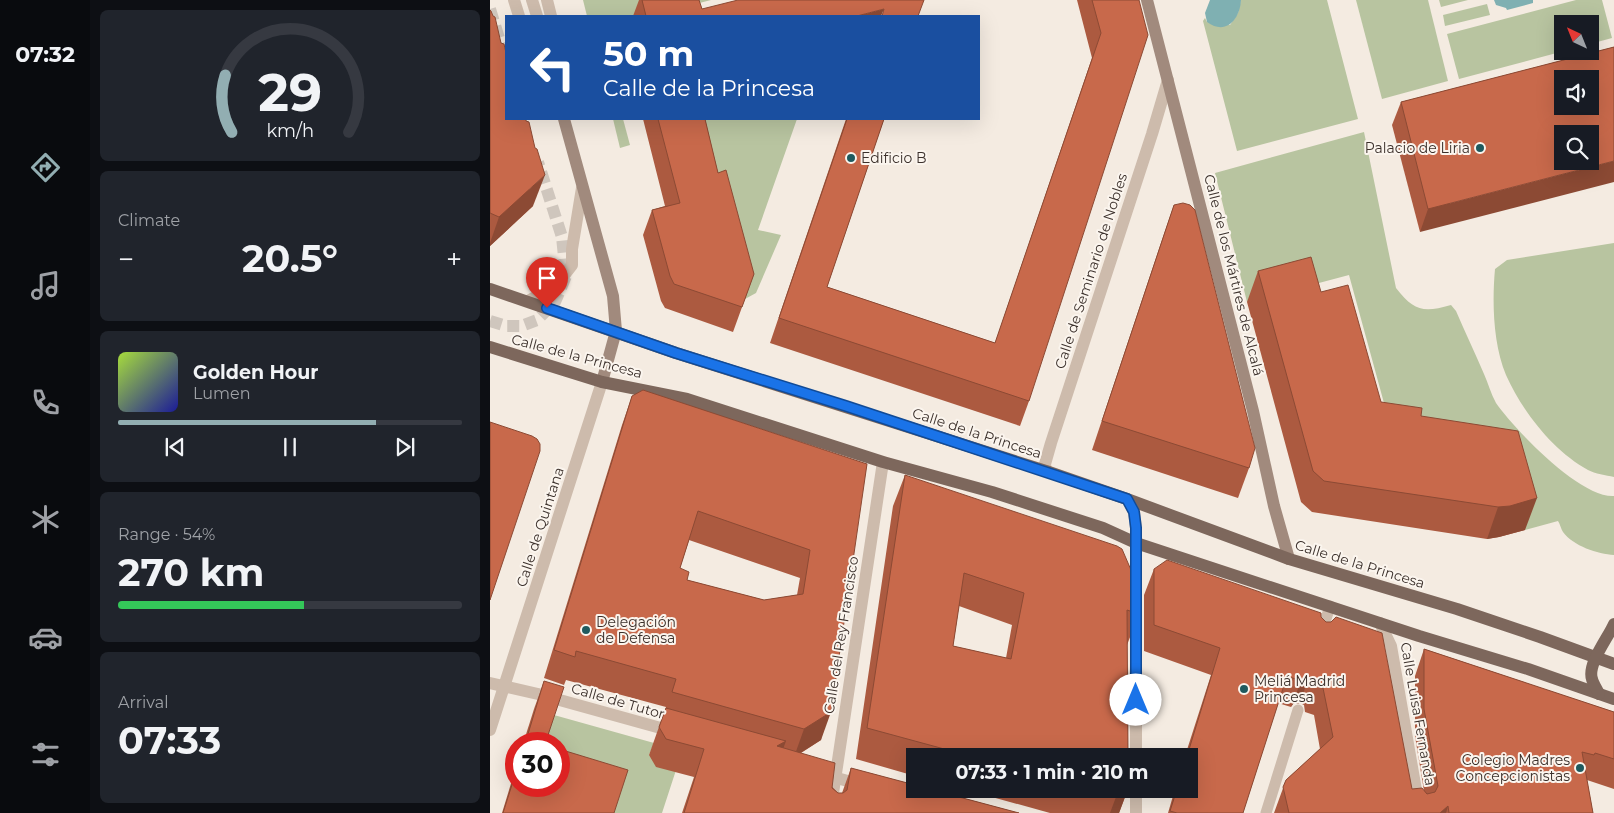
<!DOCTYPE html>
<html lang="en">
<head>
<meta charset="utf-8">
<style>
	:root { --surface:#171b24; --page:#20242c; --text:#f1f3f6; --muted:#9ea1a6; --line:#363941; --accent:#92aeb2 }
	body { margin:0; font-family:Montserrat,sans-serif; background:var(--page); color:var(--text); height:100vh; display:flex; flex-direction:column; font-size:19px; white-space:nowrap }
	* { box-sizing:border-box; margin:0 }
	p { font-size:16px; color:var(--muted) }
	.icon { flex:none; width:28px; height:28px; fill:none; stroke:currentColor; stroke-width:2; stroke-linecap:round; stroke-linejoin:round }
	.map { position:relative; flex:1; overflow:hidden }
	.drawer { display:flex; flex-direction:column; gap:10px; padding:10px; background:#0d0f14; width:400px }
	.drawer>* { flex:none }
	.banner { position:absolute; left:15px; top:15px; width:475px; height:105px; border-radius:0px; box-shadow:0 5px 20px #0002; background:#1a4fa0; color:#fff; overflow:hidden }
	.needle { width:32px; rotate:317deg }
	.tools { position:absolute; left:1064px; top:15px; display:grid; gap:10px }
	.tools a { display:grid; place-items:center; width:45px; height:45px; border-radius:0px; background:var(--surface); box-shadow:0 5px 20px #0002; font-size:25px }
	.speed { position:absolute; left:15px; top:732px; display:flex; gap:10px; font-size:25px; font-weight:700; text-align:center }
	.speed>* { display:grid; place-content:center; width:65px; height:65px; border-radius:50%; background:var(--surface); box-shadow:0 5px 20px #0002; line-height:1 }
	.speed .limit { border:8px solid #d22; background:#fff; color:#111 }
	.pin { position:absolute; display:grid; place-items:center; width:42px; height:42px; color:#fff; margin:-51px -21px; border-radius:50% 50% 50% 0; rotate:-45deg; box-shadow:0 0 5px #0007 }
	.pin .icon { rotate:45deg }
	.me { position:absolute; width:55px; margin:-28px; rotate:0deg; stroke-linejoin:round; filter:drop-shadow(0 0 4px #0008) }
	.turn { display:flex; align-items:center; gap:18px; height:105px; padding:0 15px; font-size:22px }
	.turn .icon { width:65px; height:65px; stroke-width:2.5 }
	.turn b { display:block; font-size:35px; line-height:42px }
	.big { font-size:38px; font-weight:700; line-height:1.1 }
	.drawer .tile { flex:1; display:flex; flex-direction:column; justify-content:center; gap:8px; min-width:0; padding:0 18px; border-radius:8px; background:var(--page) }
	.drawer .dial { align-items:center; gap:0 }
	.dial svg { height:130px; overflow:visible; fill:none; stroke:var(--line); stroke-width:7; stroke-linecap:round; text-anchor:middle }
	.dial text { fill:var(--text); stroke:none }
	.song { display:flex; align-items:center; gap:15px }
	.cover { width:60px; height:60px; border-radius:8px; background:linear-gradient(135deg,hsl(80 70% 55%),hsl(240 70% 35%)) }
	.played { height:5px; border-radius:2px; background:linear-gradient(90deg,var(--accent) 75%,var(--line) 75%) }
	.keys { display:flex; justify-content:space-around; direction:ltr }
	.heat { display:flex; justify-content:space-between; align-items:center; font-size:28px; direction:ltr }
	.charge { height:8px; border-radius:4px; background:linear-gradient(90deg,#34c759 54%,var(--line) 0) }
	.trip { position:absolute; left:416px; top:748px; width:292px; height:50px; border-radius:0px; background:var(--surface); box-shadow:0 5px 20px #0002; font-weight:700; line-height:50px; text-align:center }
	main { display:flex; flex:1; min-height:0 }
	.tabs { display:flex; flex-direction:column; width:90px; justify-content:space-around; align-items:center; background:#090b0e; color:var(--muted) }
	.tabs .icon { width:35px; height:35px }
	.tabs .on { color:var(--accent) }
	.tabs b { font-size:22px; color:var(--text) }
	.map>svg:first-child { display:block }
	.green { fill:#b8c4a0 }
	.water { fill:#7fb0b2 }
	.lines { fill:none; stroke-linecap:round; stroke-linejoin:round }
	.street-tunnel { stroke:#cfc6bd; stroke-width:12; stroke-dasharray:12 6; stroke-linecap:butt }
	.lane { stroke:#cdbbac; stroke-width:11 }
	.street { stroke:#cdbbac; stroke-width:12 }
	.secondary { stroke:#a18a7d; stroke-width:12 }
	.primary { stroke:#7d675c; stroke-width:12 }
	.wall { fill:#ac5a40; fill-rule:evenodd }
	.shaded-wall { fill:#8c4a34 }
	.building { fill:#c8694b; stroke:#8c4a34; fill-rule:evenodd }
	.route-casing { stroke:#114b97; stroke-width:12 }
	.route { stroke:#1a73e8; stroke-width:9 }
	.poi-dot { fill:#1f5a5e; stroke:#fbf5ee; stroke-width:2 }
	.labels { text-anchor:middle; stroke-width:4; stroke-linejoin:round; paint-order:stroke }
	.poi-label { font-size:14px; fill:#3b302b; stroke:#fbf5ee; text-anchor:start }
	.street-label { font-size:14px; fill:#3b302b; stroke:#fbf5ee }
</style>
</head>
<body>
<main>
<nav class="tabs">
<b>07:32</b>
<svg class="icon on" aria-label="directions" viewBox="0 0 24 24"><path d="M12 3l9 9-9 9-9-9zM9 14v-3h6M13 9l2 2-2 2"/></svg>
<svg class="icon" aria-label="music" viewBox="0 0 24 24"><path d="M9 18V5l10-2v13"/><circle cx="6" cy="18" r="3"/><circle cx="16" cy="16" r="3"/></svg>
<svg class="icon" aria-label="phone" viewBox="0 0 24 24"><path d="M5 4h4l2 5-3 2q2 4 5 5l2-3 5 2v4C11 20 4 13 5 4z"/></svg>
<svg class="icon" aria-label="climate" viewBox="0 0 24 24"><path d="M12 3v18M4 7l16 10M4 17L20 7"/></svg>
<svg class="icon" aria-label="car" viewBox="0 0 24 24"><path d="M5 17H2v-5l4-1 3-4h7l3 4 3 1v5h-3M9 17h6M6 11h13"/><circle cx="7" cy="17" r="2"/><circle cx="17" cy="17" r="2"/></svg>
<svg class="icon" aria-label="filters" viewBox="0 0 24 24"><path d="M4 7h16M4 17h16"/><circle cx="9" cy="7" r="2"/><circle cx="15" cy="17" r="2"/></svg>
</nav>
<section class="drawer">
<div class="tile dial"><svg viewBox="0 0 100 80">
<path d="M14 69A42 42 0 1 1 86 69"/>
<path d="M14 69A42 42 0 0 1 10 34" stroke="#92aeb2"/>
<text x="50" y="56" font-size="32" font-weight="700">29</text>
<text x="50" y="72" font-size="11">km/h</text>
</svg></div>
<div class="tile"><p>Climate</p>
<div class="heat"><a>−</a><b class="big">20.5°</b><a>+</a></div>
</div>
<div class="tile">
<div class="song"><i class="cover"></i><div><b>Golden Hour</b><p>Lumen</p></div></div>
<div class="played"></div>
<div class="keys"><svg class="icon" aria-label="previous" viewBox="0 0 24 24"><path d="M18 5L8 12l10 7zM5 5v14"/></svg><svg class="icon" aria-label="pause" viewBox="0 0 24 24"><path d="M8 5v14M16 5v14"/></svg><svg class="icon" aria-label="next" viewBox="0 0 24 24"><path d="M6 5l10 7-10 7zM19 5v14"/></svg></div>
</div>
<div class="tile"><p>Range · 54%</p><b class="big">270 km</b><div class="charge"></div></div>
<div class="tile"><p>Arrival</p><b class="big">07:33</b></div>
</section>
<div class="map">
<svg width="1124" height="813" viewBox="0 0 1124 813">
	<rect width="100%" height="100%" fill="#f4ebe1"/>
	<g class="green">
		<polygon points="93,0 221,0 159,16 97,16"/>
		<polygon points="751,0 837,0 868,119 747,151 713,21 715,18 717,22 740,25 748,13"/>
		<polygon points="866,0 938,0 958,81 892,99"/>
		<polygon points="949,0 978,0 951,7"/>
		<polygon points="1086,0 1112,0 1122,38 1100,44 1100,24 1072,24 1072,51 1074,51 969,79 957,34"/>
		<polygon points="997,4 1000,15 955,26 953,15"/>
		<polygon points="123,119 133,119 140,145 130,148"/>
		<polygon points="200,119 307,119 268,230 291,235 266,293 255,299"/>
		<path d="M874,132l32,156c18,23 27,25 55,17l5,6c9,21 19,42 28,63 4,9 7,20 12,29 19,27 84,95 118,93v59c-16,-1 -41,-9 -51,-23 -2,-3 -3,-8 -5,-11l-33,9 -135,-105 -41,-150 -102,27 -32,-129z"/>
		<path d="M1124,243v234c-8,-2 -19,-3 -26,-7 -35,-19 -66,-59 -82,-95 -13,-31 -14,-73 -11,-106l12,-9z"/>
		<polygon points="64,715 164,743 159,755 188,764 172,813 123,813 69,780 69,744 33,744 36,736 55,741"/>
	</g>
	<g class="water">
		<path d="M720,0h31c-1,19 -15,36 -34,22l-2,-9z"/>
		<polygon points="1004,0 1043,0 1043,3 1017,10 1016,8 1006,5"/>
	</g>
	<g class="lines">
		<g class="street-tunnel">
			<polyline points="0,9 16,61"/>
			<polyline points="0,321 16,326 31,326 47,320 65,302 76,276 72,237 48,162"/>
		</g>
		<g class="lane">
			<polyline points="831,635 840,606"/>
			<polyline points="776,813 808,710"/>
		</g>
		<g class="street">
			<polyline points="24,0 29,16"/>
			<polyline points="42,0 47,16"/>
			<polyline points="57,0 61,16"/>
			<polyline points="38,301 58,290 75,274 82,265 82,249 92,188"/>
			<polyline points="556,471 555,464 561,443 662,134 678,80"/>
			<polyline points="637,499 644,512 646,528 646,756"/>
			<polyline points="890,623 901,646 930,813"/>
			<polyline points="0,683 48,694 185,732"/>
			<polyline points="0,730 112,382"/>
			<polyline points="329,773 372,785"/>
			<polyline points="646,789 646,813"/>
			<polyline points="340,813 393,462"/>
		</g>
		<g class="secondary">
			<polyline points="657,0 763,411 784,506 799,559"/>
			<polyline points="74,119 123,296 126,331 112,382"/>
		</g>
		<g class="primary">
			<polyline points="0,289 186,353 556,471 637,499 799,559 967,609 1050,637 1124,664"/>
			<polyline points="0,347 112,382 197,399 393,462 502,492 613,528 646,543 929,636 1038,669 1124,699"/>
			<path d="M1109,694c-2,-5 -6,-10 -7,-15 -5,-15 16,-41 22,-55"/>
		</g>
	</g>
	<g class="wall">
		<polygon points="149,0 209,0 212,9 428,16 143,16"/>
		<polygon points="587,0 649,0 539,401 530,426 280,343 356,119 394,119 337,287 505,343 602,58"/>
		<polygon points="0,10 43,206 0,246"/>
		<polygon points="1124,47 930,232 902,125 911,102"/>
		<polygon points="153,119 215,119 228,173 264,274 243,332 175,308 171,301 153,235 162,210 175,206"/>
		<polygon points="684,205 759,468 748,498 602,450 674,234"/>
		<polygon points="768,271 891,402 931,416 1035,530 1009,537 997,539 822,512 811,502 757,302"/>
		<path d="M142,396l235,68 -46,276 -20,13 37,40h4l9,-25 168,45h-337l12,-36 -38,-10 -7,-12 17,-48 -100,-27 -2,5 -20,-7 78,-253zM199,540l111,38 -3,17 -33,5 -77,-20 -7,-12z"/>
		<path d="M415,475l234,139 -12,31 1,111h-213v20l-59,-17 37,-253zM469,606l53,19 -6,33 -53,-12z"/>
		<polygon points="664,569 831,617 922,789 934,791 925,736 925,676 934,649 1124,712 1124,789 1097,780 1103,813 784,813 796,780 830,749 824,715 815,712 814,705 810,703 803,704 801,707 788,703 753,813 678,813 685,789 700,789 700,756 695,756 721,675 654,651 654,595"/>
		<polygon points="54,681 55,744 33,744 44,709"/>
		<polygon points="26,767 26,786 124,813 12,813"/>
		<polygon points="473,789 638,789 629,813 560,813"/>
	</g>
	<g class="shaded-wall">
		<polygon points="394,9 391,16 367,16"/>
		<polygon points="1124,161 1124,182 930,232 938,209"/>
		<polygon points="55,175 43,206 0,246 0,243 9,217"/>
		<polygon points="1047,498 1035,530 1009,537 997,539 1008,507"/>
		<polygon points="819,676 810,703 803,704 801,707 811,681 813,678"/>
		<polygon points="341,712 331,740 304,757 314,729"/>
		<polygon points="296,741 286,769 287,746"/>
		<polygon points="636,789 638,789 629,813 620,813 626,797"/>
		<polygon points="958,806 956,813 950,813"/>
	</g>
	<g class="building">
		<polygon points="152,0 209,0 212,9 248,0 434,0 428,16 392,16 394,9 367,16 156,16"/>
		<polygon points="602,0 649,0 658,35 539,401 289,318 357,119 394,119 337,287 505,343 611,33"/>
		<polygon points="0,10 1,11 3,16 5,17 11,43 14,44 16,53 16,119 36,119 36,121 39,122 45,148 47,149 55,175 9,217 0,213"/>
		<path d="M1124,47v114l-186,48 -27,-107zM1072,79h28v27h-28zM1072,134h28v27h-28z"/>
		<polygon points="168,119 215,119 228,173 236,170 264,274 252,307 184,284 180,276 162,210 190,203"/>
		<polygon points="693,203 700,205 705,210 765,448 759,468 612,421 684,205"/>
		<polygon points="821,257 831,292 858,285 891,402 932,408 931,416 1028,431 1047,498 1020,506 1008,507 834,481 823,471 768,271"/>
		<path d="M153,390l224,74 -36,248 -27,17 -132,-37 4,-13 -100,-28 -1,6 -21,-7 78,-254zM208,511l112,39 -7,44 -39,6 -77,-20 2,-8 -9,-4z"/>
		<polygon points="0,422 42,436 47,439 50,444 50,451 0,600"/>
		<path d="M415,475l212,71 5,3 12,28 5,-3v40l-12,-4 1,146h-158l-103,-28zM474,573l60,20 -13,66 -58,-13z"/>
		<polygon points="677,560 831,613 831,617 836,622 841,622 846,617 892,633 922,789 932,788 937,794 945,792 948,786 934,709 934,649 1124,712 1124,759 1105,753 1104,755 1092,752 1103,813 959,813 958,806 950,813 799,813 793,787 796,780 843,737 833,688 825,686 823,679 819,676 813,678 811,681 797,676 753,813 687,813 680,811 687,789 700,789 700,756 697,756 730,648 664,625 664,569"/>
		<polygon points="54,681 74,687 55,744 35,744"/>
		<polygon points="176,708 296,741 287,746 345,763 342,788 348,793 353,793 357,790 361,768 425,785 425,789 439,789 529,813 194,813 214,749 176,739 169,727"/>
		<polygon points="69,749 138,770 124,813 13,813 26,772 26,786 69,786"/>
		<polygon points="597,789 636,789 626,797"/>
	</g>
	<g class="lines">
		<defs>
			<polyline id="route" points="57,308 186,353 356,406 637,499 644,512 646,528 646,700"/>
		</defs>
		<use href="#route" class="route-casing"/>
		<use href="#route" class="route"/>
	</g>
	<g class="poi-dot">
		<circle cx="990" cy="148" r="5"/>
		<circle cx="361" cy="158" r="5"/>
		<circle cx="96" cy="630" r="5"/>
		<circle cx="754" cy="689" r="5"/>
		<circle cx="1090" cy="768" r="5"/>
	</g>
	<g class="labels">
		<g class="poi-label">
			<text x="980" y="153" text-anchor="end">Palacio de Liria</text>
			<text x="371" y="163">Edificio B</text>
			<text x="106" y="627">Delegación<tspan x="106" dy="16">de Defensa</tspan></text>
			<text x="764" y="686">Meliá Madrid<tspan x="764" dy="16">Princesa</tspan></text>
			<text x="1080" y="765" text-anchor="end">Colegio Madres<tspan x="1080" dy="16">Concepcionistas</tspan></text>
		</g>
		<g class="street-label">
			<text transform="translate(601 271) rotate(-72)" y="5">Calle de Seminario de Nobles</text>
			<text transform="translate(744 275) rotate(76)" y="5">Calle de los Mártires de Alcalá</text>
			<text transform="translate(87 356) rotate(15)" y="5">Calle de la Princesa</text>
			<text transform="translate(487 433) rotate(18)" y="5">Calle de la Princesa</text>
			<text transform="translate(50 527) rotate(-72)" y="5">Calle de Quintana</text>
			<text transform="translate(870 564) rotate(17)" y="5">Calle de la Princesa</text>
			<text transform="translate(351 635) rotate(-81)" y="5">Calle del Rey Francisco</text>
			<text transform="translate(128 701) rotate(16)" y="5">Calle de Tutor</text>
			<text transform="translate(928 714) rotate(80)" y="5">Calle Luisa Fernanda</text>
		</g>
	</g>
</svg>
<div class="tools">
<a><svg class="needle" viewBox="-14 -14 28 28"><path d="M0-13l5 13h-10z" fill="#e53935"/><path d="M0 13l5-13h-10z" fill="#9ea1a6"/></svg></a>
<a><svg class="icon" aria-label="sound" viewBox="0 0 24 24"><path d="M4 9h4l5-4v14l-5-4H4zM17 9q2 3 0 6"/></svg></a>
<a><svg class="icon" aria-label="search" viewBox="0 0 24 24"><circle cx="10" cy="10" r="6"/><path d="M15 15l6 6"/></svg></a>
</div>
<div class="speed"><div class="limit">30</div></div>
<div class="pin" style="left:57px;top:308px;background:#d93025"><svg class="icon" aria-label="arrive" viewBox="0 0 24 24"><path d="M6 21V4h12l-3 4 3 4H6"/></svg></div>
<svg class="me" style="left:646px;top:700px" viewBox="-20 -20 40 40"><circle r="19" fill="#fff"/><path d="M0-13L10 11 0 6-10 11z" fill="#1a73e8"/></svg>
<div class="trip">07:33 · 1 min · 210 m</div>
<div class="banner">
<div class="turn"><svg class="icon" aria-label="left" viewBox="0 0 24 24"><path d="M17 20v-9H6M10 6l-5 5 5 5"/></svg><div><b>50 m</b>Calle de la Princesa</div></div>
</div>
</div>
</main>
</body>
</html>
